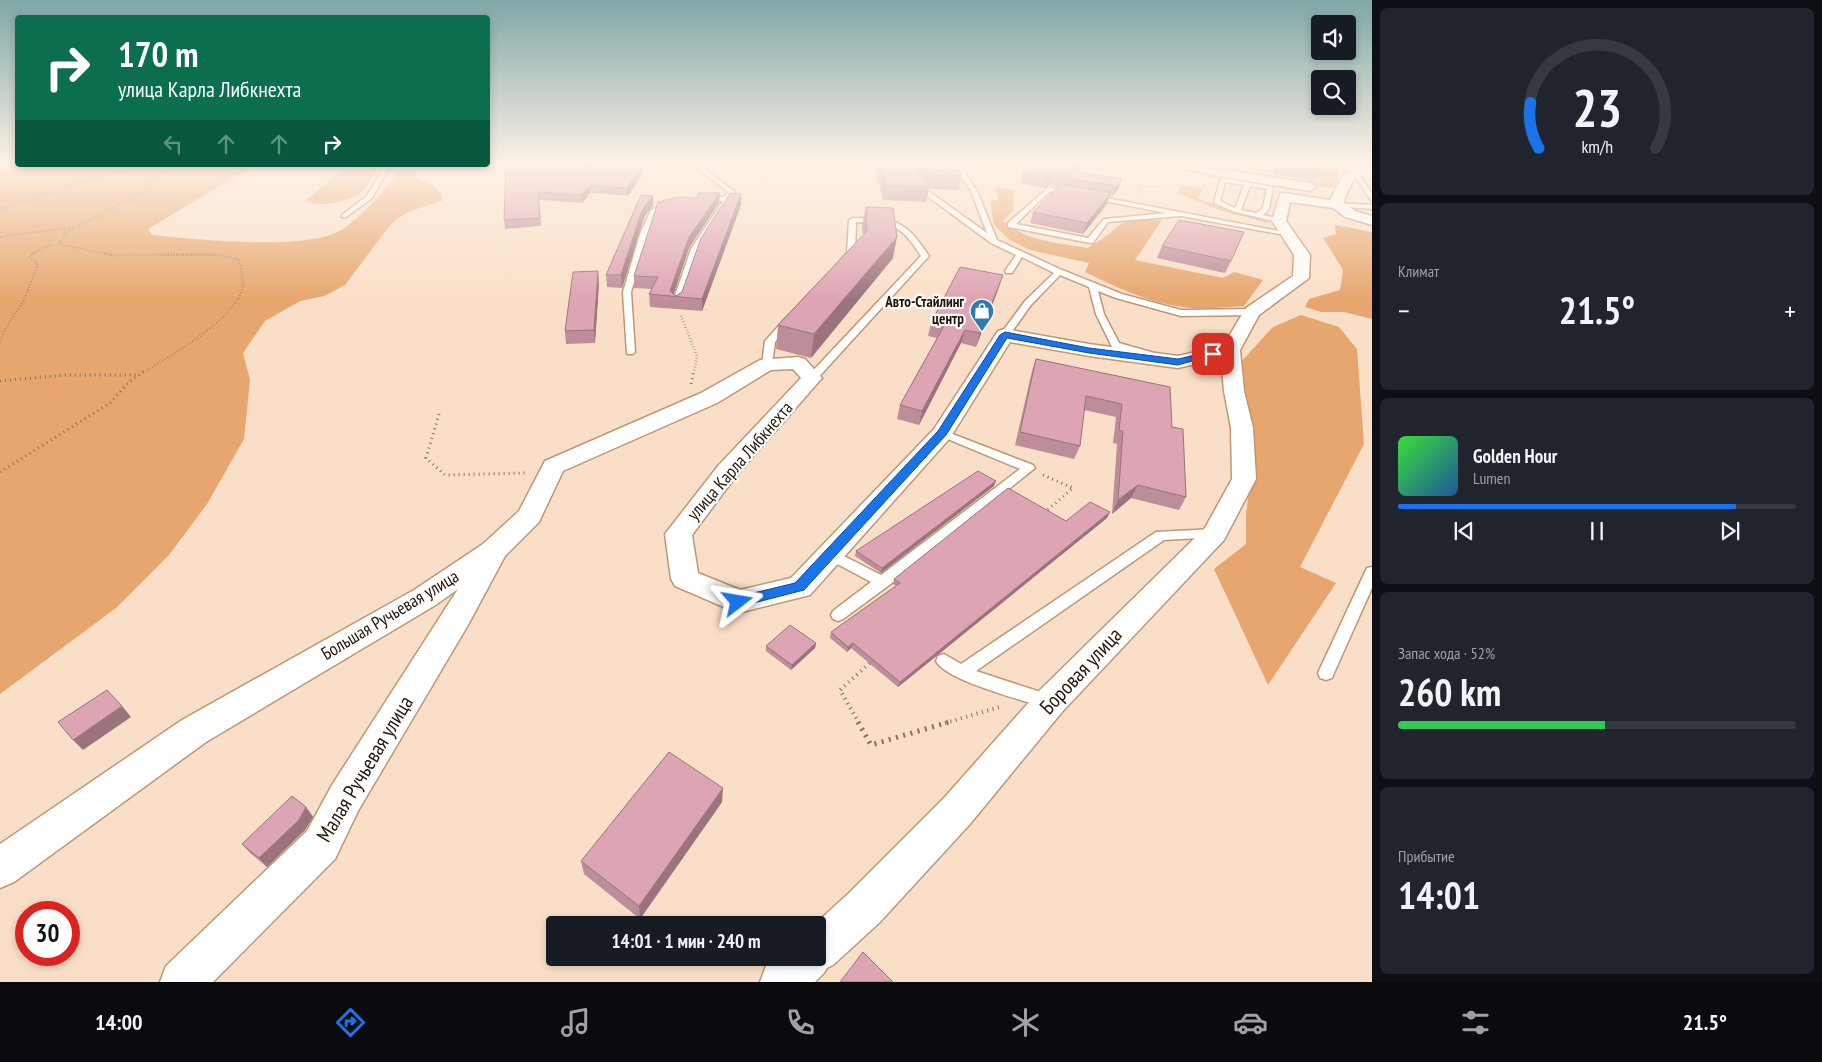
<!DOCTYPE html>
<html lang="ru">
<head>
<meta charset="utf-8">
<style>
	:root { --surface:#171b24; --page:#20242c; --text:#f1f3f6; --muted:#9ea1a6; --line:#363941; --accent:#1a73e8 }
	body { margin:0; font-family:"PT Sans Narrow",sans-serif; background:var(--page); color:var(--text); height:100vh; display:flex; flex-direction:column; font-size:19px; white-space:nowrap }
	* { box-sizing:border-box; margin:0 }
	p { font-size:16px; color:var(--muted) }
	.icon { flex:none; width:28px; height:28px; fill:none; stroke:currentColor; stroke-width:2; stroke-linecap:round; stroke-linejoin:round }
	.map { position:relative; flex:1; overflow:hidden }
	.side { display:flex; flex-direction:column; gap:8px; padding:8px; background:#0d0f14; width:450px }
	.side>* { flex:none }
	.banner { position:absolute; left:15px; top:15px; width:475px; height:152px; border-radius:5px; box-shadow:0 2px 8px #0003; background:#0b6e4f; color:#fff; overflow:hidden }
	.tools { position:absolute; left:1311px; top:15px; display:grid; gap:10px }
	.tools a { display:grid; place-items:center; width:45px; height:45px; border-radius:5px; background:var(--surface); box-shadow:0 2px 8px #0003; font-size:25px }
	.speed { position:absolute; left:15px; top:901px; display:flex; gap:10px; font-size:25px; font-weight:700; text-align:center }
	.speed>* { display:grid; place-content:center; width:65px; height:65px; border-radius:50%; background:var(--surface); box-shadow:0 2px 8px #0003; line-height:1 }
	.speed .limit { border:8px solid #d22; background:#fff; color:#111 }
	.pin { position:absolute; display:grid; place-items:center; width:42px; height:42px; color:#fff; margin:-21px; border-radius:10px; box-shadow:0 2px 8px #0006 }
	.me { position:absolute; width:55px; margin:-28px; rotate:76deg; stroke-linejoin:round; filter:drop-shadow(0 0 4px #0008) }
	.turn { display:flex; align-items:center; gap:18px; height:105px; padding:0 20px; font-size:22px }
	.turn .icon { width:65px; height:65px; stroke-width:2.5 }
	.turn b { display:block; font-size:35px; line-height:42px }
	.lanes { display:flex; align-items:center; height:48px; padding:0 20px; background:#0003; justify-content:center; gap:25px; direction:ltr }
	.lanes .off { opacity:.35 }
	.big { font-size:38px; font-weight:700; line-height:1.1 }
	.side .tile { flex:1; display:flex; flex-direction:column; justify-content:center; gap:8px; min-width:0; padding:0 18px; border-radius:8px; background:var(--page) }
	.side .dial { align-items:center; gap:0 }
	.dial svg { height:130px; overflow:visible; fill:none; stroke:var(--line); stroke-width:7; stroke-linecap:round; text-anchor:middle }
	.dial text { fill:var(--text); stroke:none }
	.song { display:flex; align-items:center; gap:15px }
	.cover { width:60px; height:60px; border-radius:8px; background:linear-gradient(135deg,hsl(120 70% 55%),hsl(210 70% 35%)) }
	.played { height:5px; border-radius:2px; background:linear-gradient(90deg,var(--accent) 85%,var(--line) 85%) }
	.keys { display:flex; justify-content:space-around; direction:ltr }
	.heat { display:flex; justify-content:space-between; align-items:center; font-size:28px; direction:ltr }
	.charge { height:8px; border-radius:4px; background:linear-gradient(90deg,#34c759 52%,var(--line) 0) }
	.trip { position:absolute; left:546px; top:916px; width:280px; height:50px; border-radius:5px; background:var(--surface); box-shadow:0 2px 8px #0003; font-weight:700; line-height:50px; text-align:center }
	.tab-bar { display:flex; height:80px; justify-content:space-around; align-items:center; background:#090b0e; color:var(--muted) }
	.tab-bar .icon { width:35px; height:35px }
	.tab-bar .active { color:var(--accent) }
	.tab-bar b { font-size:22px; color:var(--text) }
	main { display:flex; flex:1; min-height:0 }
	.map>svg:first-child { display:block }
	.green { fill:#e7a66d }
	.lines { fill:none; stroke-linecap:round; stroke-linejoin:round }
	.lane-casing { stroke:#c19673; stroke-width:3 }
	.street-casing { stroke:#c19673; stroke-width:3 }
	.secondary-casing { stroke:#c19673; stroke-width:2 }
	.path-far4 { stroke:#86715f; stroke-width:2; stroke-dasharray:0.5 2; stroke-linecap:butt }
	.path-far3 { stroke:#86715f; stroke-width:2.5; stroke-dasharray:0.5 2.5; stroke-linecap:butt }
	.path-far2 { stroke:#86715f; stroke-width:3; stroke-dasharray:1 4; stroke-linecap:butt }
	.path-far1 { stroke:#86715f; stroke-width:4; stroke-dasharray:1 4.5; stroke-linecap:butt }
	.path { stroke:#86715f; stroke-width:5; stroke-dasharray:2 5.5; stroke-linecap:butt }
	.lane { fill:#fff; fill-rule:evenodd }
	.street { fill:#fff; fill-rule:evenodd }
	.secondary { fill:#fff; fill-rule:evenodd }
	.wall { fill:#be8d9a }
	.shaded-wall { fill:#9b737d }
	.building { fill:#dda4b3; stroke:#9b737d }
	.route { fill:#1a73e8; stroke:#114b97 }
	.labels { text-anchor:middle; stroke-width:4.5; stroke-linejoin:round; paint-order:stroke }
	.far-poi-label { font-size:15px; font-weight:bold; fill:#241507; stroke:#fff; text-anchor:end }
	.street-label { font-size:18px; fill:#241507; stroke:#fff }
	.near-street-label { font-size:21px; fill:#241507; stroke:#fff }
</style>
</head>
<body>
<main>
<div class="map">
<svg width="1372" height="982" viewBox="0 0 1372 982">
	<rect width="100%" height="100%" fill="#fadfc8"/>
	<g class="green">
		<path d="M0,164l255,1 -107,64 4,6c42,4 157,17 191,-6 23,-16 44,-41 60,-64h18l-8,12 17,7 12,10v7l-32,10 -14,8 -12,14 -39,52 -21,11 -24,5 -35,20 -22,32 7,27 -6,59 -37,65 -38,51 -53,53 -116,86z"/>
		<path d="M348,165h31c-6,9 -12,24 -20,29 -13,8 -41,14 -54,7z"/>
		<polygon points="1321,165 1339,167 1338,187 1330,188 1295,183 1296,178 1319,182"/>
		<polygon points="1180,186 1202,189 1198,198 1230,212 1269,222 1268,223 1219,210 1178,193"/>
		<path d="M995,187l19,3 -1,20 -10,11c23,21 56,22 85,27l20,-13 11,-10 11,-5h32l-27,40 88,18 11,-6 29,8 -19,26c-17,1 -35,3 -51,2 -36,-2 -76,-20 -108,-36l4,-9 -59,-13 -20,-10 -16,-15 -4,-24 8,-1z"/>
		<polygon points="1335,225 1372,232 1372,319 1344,312 1321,312 1305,307 1309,299 1340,290 1343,270 1323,238 1336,234"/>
		<polygon points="1301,315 1339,327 1357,349 1364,444 1300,567 1336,583 1268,685 1214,569 1246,544 1246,515 1253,456 1240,363 1273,327"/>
	</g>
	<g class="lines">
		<defs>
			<g id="lane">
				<polygon points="692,164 699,164 735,192 699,249 680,304 676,307 672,304 691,249 723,201 703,201 700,199 703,197 725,197 728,192"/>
				<polygon points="909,164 915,164 924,188 987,233 971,191 953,164 959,164 977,191 997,240 1062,270 1122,294 1181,310 1252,309 1256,312 1252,315 1181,316 1116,298 1098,291 1104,314 1119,343 1151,352 1153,354 1148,357 1112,347 1096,314 1089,287 1060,275 1031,305 1008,337 1002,337 1000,335 1025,301 1054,273 1022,257 1012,273 1006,273 1005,271 1016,255 991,243 919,190"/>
				<polygon points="1131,164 1137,164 1131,172 1128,170"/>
				<polygon points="1146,164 1165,164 1213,171 1210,173"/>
				<polygon points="1232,164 1265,167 1266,164 1272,164 1271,169 1268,171"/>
				<polygon points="1334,164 1352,164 1353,165 1350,167"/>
				<polygon points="385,165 391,165 372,198 346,217 342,217 342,215 367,196"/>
				<polygon points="1353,173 1357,173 1372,193 1372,200 1370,199"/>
				<path d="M1223,178l50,9 -4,22 -6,6 19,4v4l-47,-11 -21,-9 6,-23zM1225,182l19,3 -9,23 -15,-7zM1250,186l17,3 -4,19 -7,5 -15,-3z"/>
				<polygon points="1049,187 1074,194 1071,196 1050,191 1016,224 1088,238 1104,219 1166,213 1089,198 1088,197 1091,195 1289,233 1285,235 1181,216 1108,222 1093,243 1090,243 1008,227 1008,223"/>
				<polygon points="669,202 674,203 657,211 648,234 631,292 635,352 633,354 627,354 623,292 640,234 651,210"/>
				<polygon points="1337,203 1372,205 1372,209 1335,206 1334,205"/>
				<path d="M853,218c43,2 51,0 76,38l-113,124h-8v-4l113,-120c-21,-33 -28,-32 -65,-34l-1,31 -8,10h-6l-1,-2 7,-8 2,-33z"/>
				<polygon points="788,318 793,321 775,342 772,364 771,366 763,366 762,364 765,341 785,319"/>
				<polygon points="942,430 1033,465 1035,468 888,586 843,619 838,621 833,619 831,615 833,611 871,582 824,557 822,554 824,551 834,551 881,575 1020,469 938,435 936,433"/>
				<path d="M1214,529l5,2 2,3 -2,3 -55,3 -188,131 80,26 2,5 -2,5 -6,2c-24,-8 -104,-28 -114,-48l2,-5 6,-2 17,10 195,-132z"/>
				<polygon points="1372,567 1372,588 1334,673 1332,678 1326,680 1320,678 1318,673 1365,572 1367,568"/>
			</g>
			<g id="street">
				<polygon points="1190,164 1205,164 1213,168 1310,183 1316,187 1310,191 1210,175"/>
				<path d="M1355,170l6,4 -7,4c-3,9 -10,17 -10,25l11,8 17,5v9l-27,-8 -12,-9 -43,-6 -4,19 24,34 -1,23 -50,37 -19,35 4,41 9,37 3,51 -32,61 -162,172 -92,112 -91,99 -46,42 -6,3 -3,5 -9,9h-55l6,-16 10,-8h42v-33h-4l35,-32 95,-95 94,-106 167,-164 27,-49 -1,-51 -7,-37 -3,-33 -43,10 -89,-12 -79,-14 -60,96 -140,157 -72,18 -63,-27 -4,-7 -6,-45 53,-68 83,-88 -8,-9 -22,1 -54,33 -154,68 -24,51 -34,34 -37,69 -110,186 -23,48 -122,123h-53l6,-16 141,-135 25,-46 126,-196 -24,17 -228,136 -192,140 -14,6v-44l182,-124 232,-130 69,-46 36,-33 26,-50 156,-68 59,-33 38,-3 7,2 17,19 -86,98 -44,59 6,38 42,17 51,-12 143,-149 64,-98 7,-2 84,15 89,12 45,-10 23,-38 47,-32 1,-21 -22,-34 8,-27 5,-1 45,7 14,-27z"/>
			</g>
			<polygon id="secondary" points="1343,164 1357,164 1372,171 1372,180 1346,170"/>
		</defs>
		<use href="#lane" class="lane-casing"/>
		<use href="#street" class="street-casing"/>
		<use href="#secondary" class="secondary-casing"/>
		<g class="path-far4">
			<polyline points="1137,193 1141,187 1182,185 1205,188"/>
			<polyline points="0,209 136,165"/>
			<polyline points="0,237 74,227"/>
			<polyline points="32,255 39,249 53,244"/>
			<polyline points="112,255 59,244 65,233 142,193 169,165"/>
			<polyline points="161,255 216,255"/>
		</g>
		<g class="path-far3">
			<path d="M105,253l9,2 99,-1 25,5c4,11 8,27 1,38 -17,30 -66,56 -94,75"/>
			<polyline points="681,316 697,356 694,372"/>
			<polyline points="0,343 4,331 24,300 38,264 29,257 34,253"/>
		</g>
		<g class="path-far2">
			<polyline points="0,381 65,375 139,375"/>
			<polyline points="691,384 694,370"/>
			<polyline points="439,414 426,458 445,475 526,473"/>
			<polyline points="0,472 110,403 129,382 146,370"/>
			<polyline points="1043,475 1073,488 1044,513"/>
		</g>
		<g class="path-far1">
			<polyline points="859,723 840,690 871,662"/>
			<polyline points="945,723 1000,707"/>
		</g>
		<polyline class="path" points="858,722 871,745 949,722"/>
		<use href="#lane" class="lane"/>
		<use href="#street" class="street"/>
		<use href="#secondary" class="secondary"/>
	</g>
	<g class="wall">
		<polygon points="506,164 591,164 589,166 643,165 643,173 628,196 590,193 582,203 539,200 541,226 505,229 504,220"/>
		<polygon points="874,164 915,164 920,177 922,178 917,164 955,164 962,176 959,190 929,189 926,202 883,200"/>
		<polygon points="1031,164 1085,164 1078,172 1122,179 1118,189 1112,197 1109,196 1107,204 1083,234 1030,223 1033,212 1058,187 1049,185 1045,188 1020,183 1023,173"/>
		<polygon points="1275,164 1325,164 1316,181 1273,174"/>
		<polygon points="641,195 653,206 646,214 642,224 622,288 607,287 606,275"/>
		<polygon points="719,203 689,248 673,294 676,296 682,292 741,205 702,311 650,307 649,294 652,289 634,288 634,276"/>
		<polygon points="866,207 893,258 811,358 776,349 778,325 863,235 862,227"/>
		<polygon points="1162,246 1231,261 1225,273 1157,258"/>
		<polygon points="599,283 595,343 566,344 565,331"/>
		<polygon points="999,287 976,347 961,343 919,425 897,419 900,405 937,338 928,336 931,323"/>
		<polygon points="1036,359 1172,427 1186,497 1179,510 1131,498 1112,514 1117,444 1113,443 1116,417 1084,410 1080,446 1074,459 1015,445 1032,371"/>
		<polygon points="994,486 881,573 855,556 856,551"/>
		<polygon points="1107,518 898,687 851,648 847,652 830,638 831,632 896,586 893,584 894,579 1066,521"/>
		<polygon points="816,643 815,648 791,670 766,651 766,646"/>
		<polygon points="722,802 640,919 584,874 581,861"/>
		<polygon points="306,807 313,817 305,830 267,867 250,853 242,844"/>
	</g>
	<g class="shaded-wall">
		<polygon points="579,164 591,164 588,168 579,171"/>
		<polygon points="1079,164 1085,164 1072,179 1067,178 1064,188 1067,177"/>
		<polygon points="643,165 643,173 628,196 627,188"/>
		<polygon points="1053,175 1049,185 1045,188 1048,177"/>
		<polygon points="1122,179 1118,189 1112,197 1116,186"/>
		<polygon points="589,186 590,193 582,203 581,195"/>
		<polygon points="720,193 719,203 689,248 673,296 670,291 689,237"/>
		<polygon points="1111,193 1107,204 1083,234 1087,223"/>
		<polygon points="741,194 741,205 702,311 702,299"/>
		<polygon points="653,196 653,206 646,214 642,224 622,288 621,275 641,213 646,204"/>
		<polygon points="897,237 893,258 811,358 814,334"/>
		<polygon points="598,271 599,283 595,343 594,330"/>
		<polygon points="1003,275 999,287 976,347 980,333"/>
		<polygon points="965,330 961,343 919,425 922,411"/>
		<polygon points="996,481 994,486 881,573 882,568"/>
		<polygon points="1138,485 1131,498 1112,514 1118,500"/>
		<polygon points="1110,512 1107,518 898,687 900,682"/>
		<polygon points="816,643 815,648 791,670 792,665"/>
		<polygon points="853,643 851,648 847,652 848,647"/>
		<polygon points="122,706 131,717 83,750 73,740"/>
		<polygon points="723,788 722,802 640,919 639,906"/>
		<polygon points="306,807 313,817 305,830 267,867 259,858"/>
	</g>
	<g class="building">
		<polygon points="506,164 579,164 582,168 597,164 643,165 627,188 589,186 581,195 538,192 540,218 504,220"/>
		<polygon points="880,164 915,164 920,177 927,181 929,187 886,186"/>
		<polygon points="925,164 955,164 962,176 932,175 928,173"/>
		<polygon points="1031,164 1079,164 1067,177 1053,175 1048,177 1023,173"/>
		<polygon points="1074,171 1122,179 1116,186 1067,178"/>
		<polygon points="1061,184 1111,193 1087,223 1033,212"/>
		<polygon points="699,193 720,193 689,237 670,291 676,296 682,292 701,238 730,193 741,194 702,299 649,294 658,277 634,276 658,202 677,197 697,198"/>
		<polygon points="641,195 653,196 646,204 641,213 621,275 606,275"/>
		<polygon points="866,207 893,208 897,237 814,334 778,325 867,231"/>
		<polygon points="1179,220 1244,232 1231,261 1162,246"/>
		<polygon points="960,267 1003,275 980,333 965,330 922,411 900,405 944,326 931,323"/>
		<polygon points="598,271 594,330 565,331 573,272"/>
		<polygon points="1036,359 1170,387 1172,427 1183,429 1186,497 1138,485 1118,500 1123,431 1119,430 1122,404 1086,396 1080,446 1020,432"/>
		<polygon points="978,471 996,481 882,568 856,551"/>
		<polygon points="1008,488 1066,521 1090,502 1110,512 900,682 853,643 848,647 831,632 900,583 894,579"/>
		<polygon points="790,625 816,643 792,665 766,646"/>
		<polygon points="107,690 122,706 73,740 58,722"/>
		<polygon points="669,752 723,788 639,906 581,861"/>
		<polygon points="292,796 306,807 299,820 259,858 242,844"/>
		<polygon points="863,952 893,982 840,982"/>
	</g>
	<linearGradient id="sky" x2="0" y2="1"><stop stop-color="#7ea7a5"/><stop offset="0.54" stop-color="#fdf1e6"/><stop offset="1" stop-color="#fdf1e6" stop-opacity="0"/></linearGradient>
	<rect width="1372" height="301" fill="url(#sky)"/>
	<polygon class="route" points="1005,332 1089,348 1178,359 1213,351 1217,354 1178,365 1089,353 1007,338 946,435 804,590 738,607 733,606 731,602 733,598 795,583 938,431 1000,335"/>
	<defs>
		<symbol id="shop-pin" viewBox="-11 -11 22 30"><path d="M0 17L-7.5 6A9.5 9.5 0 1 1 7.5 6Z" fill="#2e7bad" stroke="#fff"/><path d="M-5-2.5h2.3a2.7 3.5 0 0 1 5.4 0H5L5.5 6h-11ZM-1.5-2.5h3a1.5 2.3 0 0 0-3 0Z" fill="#fff"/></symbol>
	</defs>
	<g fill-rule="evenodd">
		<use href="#shop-pin" x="968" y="297" width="28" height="38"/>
	</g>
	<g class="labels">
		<g class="far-poi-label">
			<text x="964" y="307">Авто-Стайлинг<tspan x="964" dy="17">центр</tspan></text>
		</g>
		<g class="street-label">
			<text transform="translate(740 461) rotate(-49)" y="6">улица Карла Либкнехта</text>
			<text transform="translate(390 615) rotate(-31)" y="6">Большая Ручьевая улица</text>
		</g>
		<g class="near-street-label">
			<text transform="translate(1081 671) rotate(-47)" y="7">Боровая улица</text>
			<text transform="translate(365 769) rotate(-59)" y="7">Малая Ручьевая улица</text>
		</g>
	</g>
</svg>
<div class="tools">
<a><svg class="icon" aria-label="sound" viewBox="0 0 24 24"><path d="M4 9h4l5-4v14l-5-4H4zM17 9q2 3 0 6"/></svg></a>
<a><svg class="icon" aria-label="search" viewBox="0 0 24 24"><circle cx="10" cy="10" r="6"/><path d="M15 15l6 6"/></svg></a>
</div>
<div class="speed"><div class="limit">30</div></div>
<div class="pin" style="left:1213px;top:354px;background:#d93025"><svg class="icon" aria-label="arrive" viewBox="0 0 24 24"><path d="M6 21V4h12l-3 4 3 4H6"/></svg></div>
<svg class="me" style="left:738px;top:602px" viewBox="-20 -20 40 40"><path d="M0-17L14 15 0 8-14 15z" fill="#1a73e8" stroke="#fff" stroke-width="4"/></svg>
<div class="trip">14:01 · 1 мин · 240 m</div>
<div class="banner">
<div class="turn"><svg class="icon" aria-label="right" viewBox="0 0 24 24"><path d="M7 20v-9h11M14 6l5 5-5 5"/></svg><div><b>170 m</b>улица Карла Либкнехта</div></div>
<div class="lanes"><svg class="icon off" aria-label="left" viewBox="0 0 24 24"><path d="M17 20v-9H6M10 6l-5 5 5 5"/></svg><svg class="icon off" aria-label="ahead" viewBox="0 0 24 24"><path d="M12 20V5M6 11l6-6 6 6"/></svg><svg class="icon off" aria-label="ahead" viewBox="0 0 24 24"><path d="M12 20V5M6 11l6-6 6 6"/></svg><svg class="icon" aria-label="right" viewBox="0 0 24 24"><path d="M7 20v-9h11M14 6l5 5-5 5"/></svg></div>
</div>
</div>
<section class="side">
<div class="tile dial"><svg viewBox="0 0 100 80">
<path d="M14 69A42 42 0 1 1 86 69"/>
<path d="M14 69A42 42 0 0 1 9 41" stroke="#1a73e8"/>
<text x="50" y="56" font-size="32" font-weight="700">23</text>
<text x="50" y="72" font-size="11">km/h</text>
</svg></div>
<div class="tile"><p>Климат</p>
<div class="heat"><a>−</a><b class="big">21.5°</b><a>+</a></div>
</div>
<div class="tile">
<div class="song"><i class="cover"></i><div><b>Golden Hour</b><p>Lumen</p></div></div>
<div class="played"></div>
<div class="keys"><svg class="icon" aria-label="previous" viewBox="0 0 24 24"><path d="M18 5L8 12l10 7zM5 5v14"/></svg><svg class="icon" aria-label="pause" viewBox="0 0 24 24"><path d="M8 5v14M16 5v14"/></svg><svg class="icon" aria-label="next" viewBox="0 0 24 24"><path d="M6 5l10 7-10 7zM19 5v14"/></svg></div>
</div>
<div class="tile"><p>Запас хода · 52%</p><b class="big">260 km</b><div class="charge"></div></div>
<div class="tile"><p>Прибытие</p><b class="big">14:01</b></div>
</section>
</main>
<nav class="tab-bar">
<b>14:00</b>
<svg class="icon active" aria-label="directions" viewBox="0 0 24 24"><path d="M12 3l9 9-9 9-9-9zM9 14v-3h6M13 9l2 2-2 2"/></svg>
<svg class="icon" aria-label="music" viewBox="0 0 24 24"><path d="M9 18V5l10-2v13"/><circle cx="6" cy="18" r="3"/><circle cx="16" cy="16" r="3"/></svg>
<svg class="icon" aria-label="phone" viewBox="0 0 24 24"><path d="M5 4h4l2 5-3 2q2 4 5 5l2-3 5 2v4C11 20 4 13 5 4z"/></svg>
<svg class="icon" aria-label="climate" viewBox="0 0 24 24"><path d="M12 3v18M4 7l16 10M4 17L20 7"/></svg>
<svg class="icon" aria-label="car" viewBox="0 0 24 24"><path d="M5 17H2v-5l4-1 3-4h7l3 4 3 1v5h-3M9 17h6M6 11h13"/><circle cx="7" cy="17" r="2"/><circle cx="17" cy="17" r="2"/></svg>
<svg class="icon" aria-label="filters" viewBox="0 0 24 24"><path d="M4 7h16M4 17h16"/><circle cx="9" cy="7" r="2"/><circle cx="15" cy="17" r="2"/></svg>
<b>21.5°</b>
</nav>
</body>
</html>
